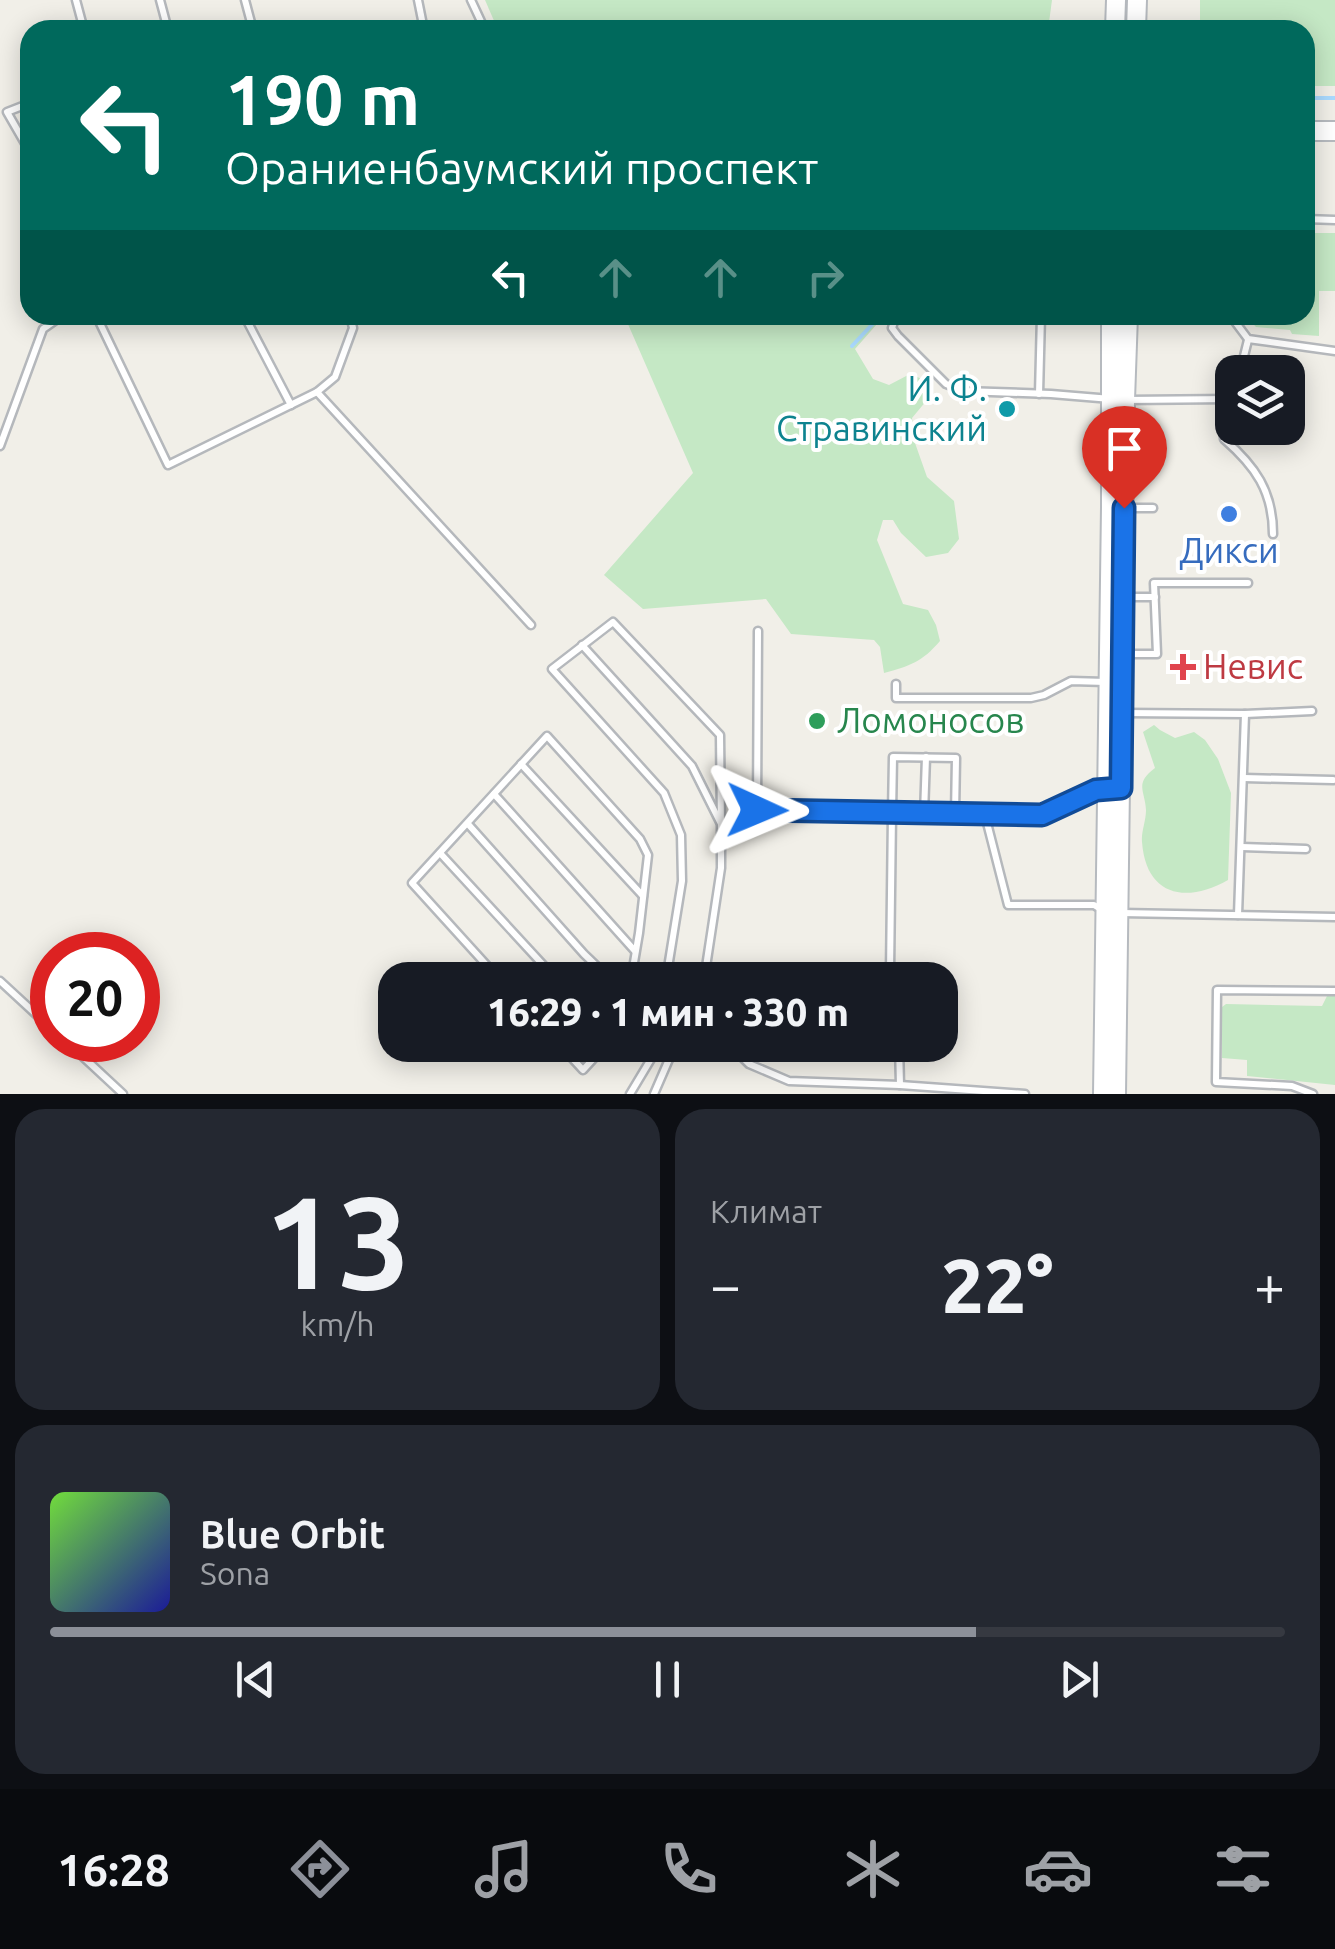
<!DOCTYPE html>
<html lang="ru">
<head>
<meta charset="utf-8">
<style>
	:root { --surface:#171b24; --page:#242831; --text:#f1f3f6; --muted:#9ea1a6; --line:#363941; --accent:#8c9099 }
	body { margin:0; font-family:Ubuntu,sans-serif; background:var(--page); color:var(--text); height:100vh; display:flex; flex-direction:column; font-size:38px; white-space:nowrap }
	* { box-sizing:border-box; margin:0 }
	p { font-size:32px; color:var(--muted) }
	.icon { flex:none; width:55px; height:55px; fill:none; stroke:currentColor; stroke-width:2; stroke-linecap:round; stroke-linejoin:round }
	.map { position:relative; height:1094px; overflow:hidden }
	.side { display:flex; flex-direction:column; gap:15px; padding:15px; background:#0d0f14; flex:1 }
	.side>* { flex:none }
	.guide { position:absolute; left:20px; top:20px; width:1295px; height:305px; border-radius:30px; box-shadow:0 5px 25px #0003; background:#00695c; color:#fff; overflow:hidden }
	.fabs { position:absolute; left:1215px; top:355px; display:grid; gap:20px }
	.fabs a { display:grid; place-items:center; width:90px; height:90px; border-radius:20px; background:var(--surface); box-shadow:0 5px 25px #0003; font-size:50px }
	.speed { position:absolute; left:30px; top:932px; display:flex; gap:20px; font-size:50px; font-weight:700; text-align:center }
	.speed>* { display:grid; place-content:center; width:130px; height:130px; border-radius:50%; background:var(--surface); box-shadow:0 5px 25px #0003; line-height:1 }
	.speed .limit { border:15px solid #d22; background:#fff; color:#111 }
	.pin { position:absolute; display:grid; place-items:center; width:85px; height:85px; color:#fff; margin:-102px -42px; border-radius:50% 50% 50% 0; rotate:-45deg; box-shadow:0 0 10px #0007 }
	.pin .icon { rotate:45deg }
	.me { position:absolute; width:110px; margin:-55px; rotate:91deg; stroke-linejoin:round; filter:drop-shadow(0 0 8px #0008) }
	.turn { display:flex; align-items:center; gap:35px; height:210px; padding:0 40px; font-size:45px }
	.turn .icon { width:130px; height:130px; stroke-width:2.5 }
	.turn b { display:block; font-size:70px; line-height:85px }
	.lanes { display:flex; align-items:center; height:95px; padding:0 40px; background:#0003; justify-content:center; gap:50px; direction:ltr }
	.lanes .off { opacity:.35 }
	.big { font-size:75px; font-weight:800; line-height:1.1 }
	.side .tile { flex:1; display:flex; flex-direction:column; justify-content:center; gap:15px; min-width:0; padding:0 35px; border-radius:30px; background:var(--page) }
	.side .dial { align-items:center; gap:0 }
	.dial b { font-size:130px; line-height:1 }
	.song { display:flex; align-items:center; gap:30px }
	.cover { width:120px; height:120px; border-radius:15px; background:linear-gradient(135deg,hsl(100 70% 55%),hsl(240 70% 35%)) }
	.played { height:10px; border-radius:5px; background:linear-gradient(90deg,var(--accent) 75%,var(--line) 75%) }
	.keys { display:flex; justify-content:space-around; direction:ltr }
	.heat { display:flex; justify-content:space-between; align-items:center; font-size:55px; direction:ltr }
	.side .tiles { flex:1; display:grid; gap:15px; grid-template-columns:1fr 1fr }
	.tile:last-child { grid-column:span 2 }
	.trip { position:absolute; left:378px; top:962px; width:580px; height:100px; border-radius:30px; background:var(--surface); box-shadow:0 5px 25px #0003; font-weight:800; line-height:100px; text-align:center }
	.dock { display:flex; height:160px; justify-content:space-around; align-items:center; background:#090b0e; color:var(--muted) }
	.dock .icon { width:70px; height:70px }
	.dock .selected { color:var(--accent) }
	.dock b { font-size:45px; color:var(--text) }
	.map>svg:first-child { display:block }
	.green { fill:#c5e8c5 }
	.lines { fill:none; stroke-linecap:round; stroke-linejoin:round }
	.stream { stroke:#aadaff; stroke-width:4 }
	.service-casing { stroke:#b5b8bc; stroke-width:11 }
	.secondary-casing { stroke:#b6babf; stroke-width:22 }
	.service { stroke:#fff; stroke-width:6 }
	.secondary { stroke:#fff; stroke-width:18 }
	.route-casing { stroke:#114b97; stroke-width:25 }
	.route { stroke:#1a73e8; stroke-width:18 }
	.culture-dot { fill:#0f9aa8; stroke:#fff; stroke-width:4 }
	.shop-dot { fill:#3f7fe0; stroke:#fff; stroke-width:4 }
	.health-dot { fill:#e0444e; stroke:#fff; stroke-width:4 }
	.leisure-dot { fill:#2e9e5b; stroke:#fff; stroke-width:4 }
	.labels { text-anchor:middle; stroke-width:8; stroke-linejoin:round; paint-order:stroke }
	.culture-label { font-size:35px; fill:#0d838f; stroke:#fff; text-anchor:end }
	.shop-label { font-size:35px; fill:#366cbe; stroke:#fff }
	.health-label { font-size:35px; fill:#be3a42; stroke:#fff; text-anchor:start }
	.leisure-label { font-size:35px; fill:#27864d; stroke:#fff; text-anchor:start }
</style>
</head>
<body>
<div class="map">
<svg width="1335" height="1094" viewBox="0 0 1335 1094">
	<rect width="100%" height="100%" fill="#f1efe8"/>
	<g class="green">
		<polygon points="485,0 1052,0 1048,30 498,30"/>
		<polygon points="1200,0 1335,0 1335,86 1305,86 1305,30 1200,30"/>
		<polygon points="1305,233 1335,233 1335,291 1319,291 1319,336 1292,334 1290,330 1256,327 1245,315 1305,315"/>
		<path d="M624,315h261l-30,34 18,30 16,6 21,-11 17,7v19l-15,18 3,25 12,34 27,24 5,38 -11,14 -22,4 -25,-24 -8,-13h-10l-6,20 26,64 25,6 8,15 4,16c-18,21 -30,25 -56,32l-4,-26 -6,-7 -83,-6 -25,-35 -123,10 -39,-34 89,-102z"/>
		<path d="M1154,725l6,5 15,8 19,-6 11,8 13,19 13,34 -3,87c-42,24 -82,16 -86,-38 -1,-10 4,-21 4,-32 -1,-20 -12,-26 9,-42l-12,-36z"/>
		<polygon points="1335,995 1335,1085 1247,1076 1247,1060 1222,1058 1222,1007 1226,1004 1322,1006 1327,996"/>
	</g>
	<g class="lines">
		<g class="stream">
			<polyline points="1305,98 1335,98"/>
			<polyline points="852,346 881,315"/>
		</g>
		<defs>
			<g id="service">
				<polyline points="76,0 84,30"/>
				<polyline points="160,0 168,30"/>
				<polyline points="245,0 253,30"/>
				<polyline points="418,0 424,30"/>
				<polyline points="471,0 485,30"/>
				<polyline points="30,103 7,112 30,152"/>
				<polyline points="1305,219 1335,220"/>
				<polyline points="96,315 168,465 317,392 335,377 353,328 350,315"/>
				<polyline points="244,315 291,405"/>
				<polyline points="896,315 892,328 898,336 946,384 963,391 1051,394 1111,399"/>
				<polyline points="1230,315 1248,339 1335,351"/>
				<polyline points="1240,372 1248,340"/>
				<polyline points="317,392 531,625"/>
				<polyline points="1039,394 1041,315"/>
				<path d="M1222,399l2,40c31,27 49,52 49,95"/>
				<polyline points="1126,400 1232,399"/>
				<polyline points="1279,428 1279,433"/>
				<polyline points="0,446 43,329 63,315"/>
				<polyline points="1124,508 1153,508"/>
				<polyline points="1124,597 1155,597"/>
				<polyline points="758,631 757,811 892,814 893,757 956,758 955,815"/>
				<polyline points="582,645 692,766 721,824 721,868 704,980"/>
				<polyline points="1123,654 1157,654 1154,583 1248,583"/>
				<polyline points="896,684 896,698 1031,698 1044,695 1071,681 1106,682"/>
				<polyline points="1124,713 1245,714 1312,711"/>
				<polyline points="521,764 643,896"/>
				<polyline points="1244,778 1333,780"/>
				<polyline points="494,794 635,951"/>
				<polyline points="924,814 926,757"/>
				<polyline points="985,815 1042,815 1096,790 1105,788"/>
				<polyline points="468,824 584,954 611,980"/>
				<polyline points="1242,847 1306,849"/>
				<polyline points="440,853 557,980"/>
				<polyline points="1121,913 1335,917"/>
				<polyline points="1238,915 1245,714"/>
				<polyline points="500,980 412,883 547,736 640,839 648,855 639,933 631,980"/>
				<polyline points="666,980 682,881 681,835 664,793 552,669 613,622 720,735 721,824"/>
				<polyline points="894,980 890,971 892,814 985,815 1008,905 1094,905 1104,911"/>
				<polyline points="0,981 52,1029"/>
				<polyline points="65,1040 123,1094"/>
				<polyline points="560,1045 583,1070 606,1045"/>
				<polyline points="649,1045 670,1057 654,1094"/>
				<polyline points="730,1045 749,1064 789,1081 900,1085 1025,1094"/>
				<polyline points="899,1045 900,1085"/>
				<polyline points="630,1094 657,1049"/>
				<polyline points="1313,1094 1292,1086 1216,1082 1217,990 1335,991"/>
			</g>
			<g id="secondary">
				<polyline points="1115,30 1116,0"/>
				<polyline points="1136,30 1137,0"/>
				<polyline points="1305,131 1335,131"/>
				<polyline points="1103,1094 1111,507 1111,315"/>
				<polyline points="1116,1094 1125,400 1128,315"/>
			</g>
		</defs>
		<use href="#service" class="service-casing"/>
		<use href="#secondary" class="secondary-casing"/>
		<use href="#service" class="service"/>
		<use href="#secondary" class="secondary"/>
	</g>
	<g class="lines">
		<defs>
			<polyline id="route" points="757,810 1042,815 1096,790 1121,788 1124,508"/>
		</defs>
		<use href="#route" class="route-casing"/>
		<use href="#route" class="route"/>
	</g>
	<circle class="culture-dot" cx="1007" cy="409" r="10"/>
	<circle class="shop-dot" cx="1229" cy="514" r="10"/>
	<path class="health-dot" d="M1178 652h10v10h10v10h-10v10h-10v-10h-10v-10h10z"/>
	<circle class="leisure-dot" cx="817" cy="721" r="10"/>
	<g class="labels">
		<g class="culture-label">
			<text x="987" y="401">И. Ф.<tspan x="987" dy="40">Стравинский</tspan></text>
		</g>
		<g class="shop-label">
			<text x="1229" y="563">Дикси</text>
		</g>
		<g class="health-label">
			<text x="1203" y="679">Невис</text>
		</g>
		<g class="leisure-label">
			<text x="837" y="733">Ломоносов</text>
		</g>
	</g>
</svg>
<div class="fabs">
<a><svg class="icon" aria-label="layers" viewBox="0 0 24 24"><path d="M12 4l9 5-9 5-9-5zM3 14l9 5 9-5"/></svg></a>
</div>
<div class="speed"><div class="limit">20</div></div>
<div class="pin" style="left:1124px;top:508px;background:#d93025"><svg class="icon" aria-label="arrive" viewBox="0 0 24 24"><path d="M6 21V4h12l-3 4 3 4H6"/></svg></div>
<svg class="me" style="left:757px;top:810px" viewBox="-20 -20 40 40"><path d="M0-17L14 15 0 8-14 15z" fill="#1a73e8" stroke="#fff" stroke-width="4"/></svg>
<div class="trip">16:29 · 1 мин · 330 m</div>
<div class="guide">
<div class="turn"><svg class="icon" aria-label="left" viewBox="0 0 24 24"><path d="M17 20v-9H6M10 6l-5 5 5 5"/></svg><div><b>190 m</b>Ораниенбаумский проспект</div></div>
<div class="lanes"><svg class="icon" aria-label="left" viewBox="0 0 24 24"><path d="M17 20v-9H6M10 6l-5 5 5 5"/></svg><svg class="icon off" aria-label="ahead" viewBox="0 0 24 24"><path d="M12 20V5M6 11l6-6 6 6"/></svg><svg class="icon off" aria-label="ahead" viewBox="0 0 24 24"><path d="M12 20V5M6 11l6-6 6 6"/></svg><svg class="icon off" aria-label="right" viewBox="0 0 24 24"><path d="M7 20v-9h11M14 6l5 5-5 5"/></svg></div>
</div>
</div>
<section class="side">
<div class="tiles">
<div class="tile dial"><b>13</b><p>km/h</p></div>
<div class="tile"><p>Климат</p>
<div class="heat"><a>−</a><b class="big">22°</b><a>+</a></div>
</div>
<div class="tile">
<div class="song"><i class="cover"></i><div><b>Blue Orbit</b><p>Sona</p></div></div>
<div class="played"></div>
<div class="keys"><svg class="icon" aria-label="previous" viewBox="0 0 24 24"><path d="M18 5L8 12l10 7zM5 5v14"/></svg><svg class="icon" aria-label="pause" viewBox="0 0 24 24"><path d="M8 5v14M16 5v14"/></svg><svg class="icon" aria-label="next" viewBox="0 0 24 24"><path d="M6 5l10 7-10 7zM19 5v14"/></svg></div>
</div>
</div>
</section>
<nav class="dock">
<b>16:28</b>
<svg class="icon selected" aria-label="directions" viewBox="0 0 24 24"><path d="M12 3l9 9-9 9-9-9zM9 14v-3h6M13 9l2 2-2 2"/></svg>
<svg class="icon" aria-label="music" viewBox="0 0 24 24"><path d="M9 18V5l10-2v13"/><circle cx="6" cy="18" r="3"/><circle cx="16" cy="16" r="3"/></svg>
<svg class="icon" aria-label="phone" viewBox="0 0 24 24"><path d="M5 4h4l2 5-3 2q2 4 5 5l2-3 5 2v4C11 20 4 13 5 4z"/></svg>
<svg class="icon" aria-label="climate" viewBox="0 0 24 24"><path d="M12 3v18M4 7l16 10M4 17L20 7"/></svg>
<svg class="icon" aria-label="car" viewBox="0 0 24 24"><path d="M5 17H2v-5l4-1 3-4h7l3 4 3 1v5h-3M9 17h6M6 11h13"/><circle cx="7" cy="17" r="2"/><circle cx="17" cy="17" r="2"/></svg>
<svg class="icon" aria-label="filters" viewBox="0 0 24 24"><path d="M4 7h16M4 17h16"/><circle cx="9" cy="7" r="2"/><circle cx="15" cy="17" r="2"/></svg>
</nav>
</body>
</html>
